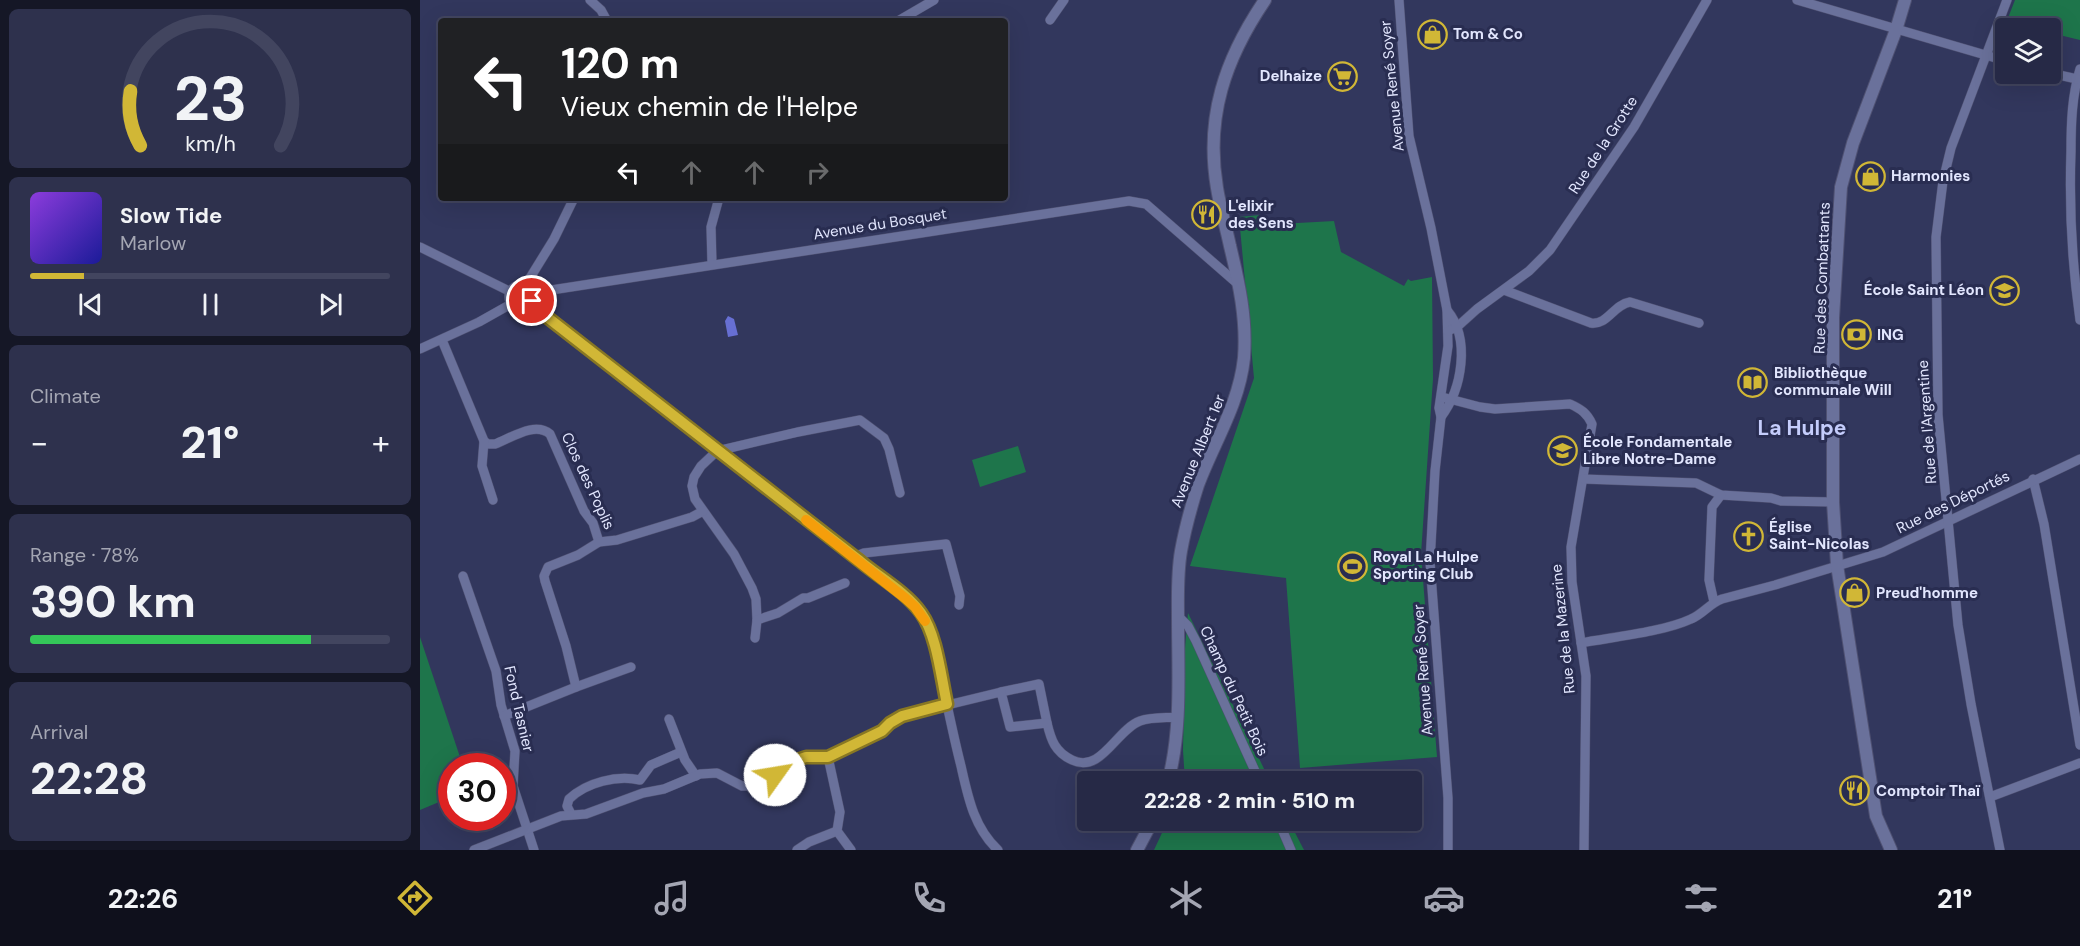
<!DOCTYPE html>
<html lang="en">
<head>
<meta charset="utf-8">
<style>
	:root { --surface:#262946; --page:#2e314d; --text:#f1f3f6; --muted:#a4a6b3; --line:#42455f; --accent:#d1b736 }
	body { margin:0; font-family:"DM Sans",sans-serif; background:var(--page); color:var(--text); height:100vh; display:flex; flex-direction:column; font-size:22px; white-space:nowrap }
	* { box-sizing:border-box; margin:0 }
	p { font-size:20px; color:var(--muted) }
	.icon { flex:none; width:33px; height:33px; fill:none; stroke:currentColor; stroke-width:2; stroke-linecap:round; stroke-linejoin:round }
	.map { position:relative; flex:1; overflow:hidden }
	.side { display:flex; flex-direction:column; gap:9px; padding:9px; background:#151726; width:420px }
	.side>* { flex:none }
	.top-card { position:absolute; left:18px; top:18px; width:570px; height:183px; border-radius:6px; box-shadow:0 6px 24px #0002,0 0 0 2px var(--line); background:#202124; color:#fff; overflow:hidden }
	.fabs { position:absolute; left:1575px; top:18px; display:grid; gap:12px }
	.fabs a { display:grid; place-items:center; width:66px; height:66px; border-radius:6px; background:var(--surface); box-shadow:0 6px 24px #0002,0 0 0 2px var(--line); font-size:30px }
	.speed { position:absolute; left:18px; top:753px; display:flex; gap:12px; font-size:30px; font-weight:700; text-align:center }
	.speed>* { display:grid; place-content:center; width:78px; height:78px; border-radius:50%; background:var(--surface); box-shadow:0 6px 24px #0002,0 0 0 2px var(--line); line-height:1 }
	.speed .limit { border:9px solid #d22; background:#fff; color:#111 }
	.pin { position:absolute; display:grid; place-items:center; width:51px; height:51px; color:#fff; margin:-26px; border:3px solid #fff; border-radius:50%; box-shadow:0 2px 6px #0007 }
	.me { position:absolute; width:66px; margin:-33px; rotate:58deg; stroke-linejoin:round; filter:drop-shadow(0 0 4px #0008) }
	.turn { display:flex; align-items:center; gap:21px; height:126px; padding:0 24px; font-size:27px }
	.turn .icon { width:78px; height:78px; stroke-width:2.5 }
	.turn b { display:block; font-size:42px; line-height:51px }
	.lanes { display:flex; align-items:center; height:57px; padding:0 24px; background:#0003; justify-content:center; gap:30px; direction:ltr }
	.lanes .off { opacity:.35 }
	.big { font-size:45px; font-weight:800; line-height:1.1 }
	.side .card { flex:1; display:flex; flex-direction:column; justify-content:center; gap:9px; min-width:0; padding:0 21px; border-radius:9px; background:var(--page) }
	.side .dial { align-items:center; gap:0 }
	.dial svg { height:156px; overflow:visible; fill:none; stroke:var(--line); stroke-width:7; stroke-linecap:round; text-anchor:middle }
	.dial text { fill:var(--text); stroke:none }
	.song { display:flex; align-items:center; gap:18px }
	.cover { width:72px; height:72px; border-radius:9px; background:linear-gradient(135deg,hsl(270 70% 55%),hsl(240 70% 35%)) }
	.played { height:6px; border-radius:3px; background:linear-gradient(90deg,var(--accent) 15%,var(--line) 15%) }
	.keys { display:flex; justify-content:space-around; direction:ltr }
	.heat { display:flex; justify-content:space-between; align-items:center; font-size:33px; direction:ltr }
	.charge { height:9px; border-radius:4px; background:linear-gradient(90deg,#34c759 78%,var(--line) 0) }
	.trip { position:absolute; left:657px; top:771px; width:345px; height:60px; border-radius:6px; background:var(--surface); box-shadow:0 6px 24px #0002,0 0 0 2px var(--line); font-weight:800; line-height:60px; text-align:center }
	.dock { display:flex; height:96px; justify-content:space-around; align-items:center; background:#0f101c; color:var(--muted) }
	.dock .icon { width:42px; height:42px }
	.dock .current { color:var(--accent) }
	.dock b { font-size:27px; color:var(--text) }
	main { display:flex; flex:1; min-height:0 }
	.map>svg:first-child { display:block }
	.green { fill:#1e754b }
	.water { fill:#676fd3 }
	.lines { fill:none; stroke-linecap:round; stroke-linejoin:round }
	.minor-casing { stroke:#4f5172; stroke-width:10 }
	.secondary-casing { stroke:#4f5172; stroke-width:14 }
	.minor { stroke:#6a719b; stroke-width:9 }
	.secondary { stroke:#6a719b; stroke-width:12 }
	.route-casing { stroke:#887723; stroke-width:15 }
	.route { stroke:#d1b736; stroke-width:10 }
	.slow { stroke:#f59e0b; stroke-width:10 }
	.labels { text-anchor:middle; stroke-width:6; stroke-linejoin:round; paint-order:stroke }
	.poi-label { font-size:15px; font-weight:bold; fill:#e2e6fe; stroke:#292d51; text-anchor:start }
	.street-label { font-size:15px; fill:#e2e6fe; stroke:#292d51 }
	.district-label { font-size:21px; font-weight:bold; fill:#c5cdfc; stroke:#292d51 }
</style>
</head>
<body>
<main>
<section class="side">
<div class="card dial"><svg viewBox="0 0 100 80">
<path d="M14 69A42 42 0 1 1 86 69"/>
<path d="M14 69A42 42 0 0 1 9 41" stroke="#d1b736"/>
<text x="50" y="56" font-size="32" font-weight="700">23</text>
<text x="50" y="72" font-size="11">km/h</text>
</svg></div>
<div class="card">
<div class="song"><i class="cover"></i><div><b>Slow Tide</b><p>Marlow</p></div></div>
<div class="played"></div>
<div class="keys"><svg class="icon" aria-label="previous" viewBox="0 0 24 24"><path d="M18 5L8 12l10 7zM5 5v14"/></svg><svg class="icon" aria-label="pause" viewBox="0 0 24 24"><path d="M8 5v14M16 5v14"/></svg><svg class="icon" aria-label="next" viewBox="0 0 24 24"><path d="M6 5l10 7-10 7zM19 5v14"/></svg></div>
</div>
<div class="card"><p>Climate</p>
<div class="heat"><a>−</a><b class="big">21°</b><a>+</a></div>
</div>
<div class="card"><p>Range · 78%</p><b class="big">390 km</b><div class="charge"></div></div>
<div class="card"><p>Arrival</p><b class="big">22:28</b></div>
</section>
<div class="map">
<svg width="1660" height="850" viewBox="0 0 1660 850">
	<rect width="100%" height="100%" fill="#32375d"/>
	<g class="green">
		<polygon points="1595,0 1660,0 1660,40 1631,33 1630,28 1611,28 1591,24 1588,18"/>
		<polygon points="840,215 841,225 914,221 921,252 984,286 988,279 991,281 1012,277 1013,379 1001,554 1017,757 880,768 866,578 770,566 834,378 819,217"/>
		<polygon points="598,446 606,472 560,487 552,460"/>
		<polygon points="768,613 850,781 765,782 763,750 765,648"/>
		<polygon points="0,637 43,766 32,766 31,797 0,810"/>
		<polygon points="748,820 869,821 884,850 734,850"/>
	</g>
	<polygon class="water" points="308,316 314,319 318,335 308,337 305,321"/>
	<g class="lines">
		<defs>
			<g id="minor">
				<polyline points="170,0 181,10 187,21"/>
				<polyline points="979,0 989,136 1011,228 1027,310 1028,346 1019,408 1021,417 1015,471 1010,562 1028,798 1028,850"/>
				<polyline points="1377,0 1586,61"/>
				<polyline points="630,20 644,0"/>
				<polyline points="478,21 514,0"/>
				<path d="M1660,69c-8,26 -9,54 -9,82 -2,57 1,113 9,169"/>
				<polyline points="1630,73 1657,79"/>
				<polyline points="0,247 91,292"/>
				<polyline points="292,264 291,227 299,198"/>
				<circle cx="101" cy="297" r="12"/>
				<polyline points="105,286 134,239 154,198"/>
				<path d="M1084,290l87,33c17,2 22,-18 39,-21l69,21"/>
				<polyline points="112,293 709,201 726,204 819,285"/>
				<path d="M110,304l386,303 12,20 6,21c10,39 17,79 27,118 7,31 13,62 37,84"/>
				<polyline points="1028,331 1037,327 1057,309 1109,271 1130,250 1214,127 1287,0"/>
				<path d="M22,340l42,101 4,3h7c16,-6 40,-23 55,-10l34,77 9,12 6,19"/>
				<polyline points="0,349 59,322 91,304"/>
				<path d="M1022,397l38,10 15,2 75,-5c11,5 17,9 22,20l-21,123 1,35 14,94 -2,174"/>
				<path d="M1021,417c21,-28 30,-78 6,-107"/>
				<polyline points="64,441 62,466 73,500"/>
				<polyline points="1163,479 1276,483 1301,495 1351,498 1361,501 1413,502"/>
				<polyline points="1613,479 1624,524 1660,745"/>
				<polyline points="434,557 444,553 526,544 540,596 539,605"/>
				<polyline points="43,576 76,671 81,705 95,751 93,786 114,850"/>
				<polyline points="1294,602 1289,580 1292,507 1301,495"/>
				<polyline points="758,616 768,626 776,641 840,782"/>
				<polyline points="337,620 336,599 332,588 314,554 275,499 272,486 274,477 281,466 297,451 378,432 440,420 464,438 469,449 480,493"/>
				<polyline points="335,638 337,620 358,613 383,598 388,598 425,583"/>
				<path d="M1161,643c32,-6 82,-11 110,-24 12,-5 19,-16 31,-20l53,-14 108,-33 197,-93"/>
				<polyline points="156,687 211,667"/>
				<polyline points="581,692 619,684 627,723"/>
				<polyline points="84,716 156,687 146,646 125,581 124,576 128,567 158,555 179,542 197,540 272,517 283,511"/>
				<polyline points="249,719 265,760 276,776"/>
				<polyline points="408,757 420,812 417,831 431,850"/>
				<polyline points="1570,797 1660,763"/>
				<path d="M151,814l-4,-8 2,-7c18,-17 48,-24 71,-19l11,-15 30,-13"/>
				<polyline points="858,820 871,850"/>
				<path d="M54,850l87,-34 25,-2 57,-21 21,-4 36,-15 17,-1 25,13h13l42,-26 9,-3h22l21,-10 32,-16 9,-8 12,-7 99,-24 9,35 37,-4c4,17 8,29 25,37 29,14 44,-30 68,-39 11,-4 25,-3 37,-4"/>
				<polyline points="377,850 389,842 417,831"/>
				<polyline points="1580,850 1551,704 1538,625 1518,415 1516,237 1523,181 1531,148 1587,0"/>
			</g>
			<g id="secondary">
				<path d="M748,782c14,-53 10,-109 10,-163 0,-23 -1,-45 3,-68 4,-22 10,-44 17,-66 16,-43 41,-80 46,-127 3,-39 -5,-75 -14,-112 -4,-19 -10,-39 -13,-58 -12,-71 8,-129 48,-188"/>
				<polyline points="717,850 733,820"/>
				<polyline points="1471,850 1456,816 1417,565 1413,502 1413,318 1421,187 1433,143 1476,30 1485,0"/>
			</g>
		</defs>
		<use href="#minor" class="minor-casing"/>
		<use href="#secondary" class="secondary-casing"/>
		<use href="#minor" class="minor"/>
		<use href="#secondary" class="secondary"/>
	</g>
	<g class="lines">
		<defs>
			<path id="route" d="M112,301l-2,3 17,13 313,244c19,16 46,31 61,52 16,22 20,64 26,91l-45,12 -12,7 -8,8 -54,26h-22l-9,3 -22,15"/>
		</defs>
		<use href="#route" class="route-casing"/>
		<use href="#route" class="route"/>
		<polyline class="slow" points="386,520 485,598 495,607 505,621"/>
	</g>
	<defs>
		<symbol id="shop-ring" viewBox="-11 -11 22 22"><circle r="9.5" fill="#292d51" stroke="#d1b736" stroke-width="1.5"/><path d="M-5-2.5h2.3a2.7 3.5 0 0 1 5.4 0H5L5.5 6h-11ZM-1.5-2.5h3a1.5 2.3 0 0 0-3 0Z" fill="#d1b736"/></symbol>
		<symbol id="supermarket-ring" viewBox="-11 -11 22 22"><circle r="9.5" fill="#292d51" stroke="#d1b736" stroke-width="1.5"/><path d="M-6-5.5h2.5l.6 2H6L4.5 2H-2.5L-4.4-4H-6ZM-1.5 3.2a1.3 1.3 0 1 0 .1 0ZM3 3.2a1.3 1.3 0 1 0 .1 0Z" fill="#d1b736"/></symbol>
		<symbol id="restaurant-ring" viewBox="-11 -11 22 22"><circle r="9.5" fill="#292d51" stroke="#d1b736" stroke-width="1.5"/><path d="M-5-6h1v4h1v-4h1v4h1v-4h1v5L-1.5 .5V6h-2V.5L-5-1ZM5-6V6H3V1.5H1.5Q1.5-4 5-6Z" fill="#d1b736"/></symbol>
		<symbol id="school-ring" viewBox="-11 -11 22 22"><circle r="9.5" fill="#292d51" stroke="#d1b736" stroke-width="1.5"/><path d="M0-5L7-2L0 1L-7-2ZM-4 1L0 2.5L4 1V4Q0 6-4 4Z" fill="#d1b736"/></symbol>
		<symbol id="bank-ring" viewBox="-11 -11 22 22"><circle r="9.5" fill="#292d51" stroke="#d1b736" stroke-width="1.5"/><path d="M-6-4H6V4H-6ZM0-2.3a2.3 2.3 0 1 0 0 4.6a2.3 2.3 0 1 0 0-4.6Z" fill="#d1b736"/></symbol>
		<symbol id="library-ring" viewBox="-11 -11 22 22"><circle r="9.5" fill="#292d51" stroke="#d1b736" stroke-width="1.5"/><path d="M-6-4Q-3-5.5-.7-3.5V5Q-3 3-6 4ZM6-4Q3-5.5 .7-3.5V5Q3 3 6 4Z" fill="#d1b736"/></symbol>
		<symbol id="church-ring" viewBox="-11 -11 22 22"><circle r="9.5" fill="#292d51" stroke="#d1b736" stroke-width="1.5"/><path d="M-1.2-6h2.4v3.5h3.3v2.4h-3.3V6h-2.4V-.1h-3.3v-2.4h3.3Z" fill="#d1b736"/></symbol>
		<symbol id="stadium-ring" viewBox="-11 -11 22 22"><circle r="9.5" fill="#292d51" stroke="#d1b736" stroke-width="1.5"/><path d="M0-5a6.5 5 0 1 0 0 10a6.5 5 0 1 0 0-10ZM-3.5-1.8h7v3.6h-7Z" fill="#d1b736"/></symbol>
	</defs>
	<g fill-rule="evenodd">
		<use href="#shop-ring" x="996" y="18" width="33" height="33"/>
		<use href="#supermarket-ring" x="906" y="60" width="33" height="33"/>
		<use href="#shop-ring" x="1434" y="160" width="33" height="33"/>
		<use href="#restaurant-ring" x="770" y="198" width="33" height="33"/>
		<use href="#school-ring" x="1568" y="274" width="33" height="33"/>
		<use href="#bank-ring" x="1420" y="318" width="33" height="33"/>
		<use href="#library-ring" x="1316" y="366" width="33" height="33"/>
		<use href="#school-ring" x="1126" y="434" width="33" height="33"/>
		<use href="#church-ring" x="1312" y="520" width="33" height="33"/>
		<use href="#stadium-ring" x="916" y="550" width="33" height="33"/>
		<use href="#shop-ring" x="1418" y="576" width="33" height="33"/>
		<use href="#restaurant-ring" x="1418" y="774" width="33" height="33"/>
	</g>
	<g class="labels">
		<g class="poi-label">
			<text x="1033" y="39">Tom &amp; Co</text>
			<text x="902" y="81" text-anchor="end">Delhaize</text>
			<text x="1471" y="181">Harmonies</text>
			<text x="808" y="211">L'elixir<tspan x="808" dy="17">des Sens</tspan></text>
			<text x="1564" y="295" text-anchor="end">École Saint Léon</text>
			<text x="1457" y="340">ING</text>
			<text x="1354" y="378">Bibliothèque<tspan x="1354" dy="17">communale Will</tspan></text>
			<text x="1163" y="447">École Fondamentale<tspan x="1163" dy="17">Libre Notre-Dame</tspan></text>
			<text x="1349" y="532">Église<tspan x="1349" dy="17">Saint-Nicolas</tspan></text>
			<text x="953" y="562">Royal La Hulpe<tspan x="953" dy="17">Sporting Club</tspan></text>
			<text x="1456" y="598">Preud'homme</text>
			<text x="1456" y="796">Comptoir Thaï</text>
		</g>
		<g class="street-label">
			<text transform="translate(972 86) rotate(-96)" y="5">Avenue René Soyer</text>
			<text transform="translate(1183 145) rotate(-57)" y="5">Rue de la Grotte</text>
			<text transform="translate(460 224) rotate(-9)" y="5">Avenue du Bosquet</text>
			<text transform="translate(1402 278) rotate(-88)" y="5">Rue des Combattants</text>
			<text transform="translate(1507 422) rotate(-94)" y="5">Rue de l'Argentine</text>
			<text transform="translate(778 451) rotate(-68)" y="5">Avenue Albert 1er</text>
			<text transform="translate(168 481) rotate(65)" y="5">Clos des Poplis</text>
			<text transform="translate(1533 502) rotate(-26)" y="5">Rue des Déportés</text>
			<text transform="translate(1143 629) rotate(-96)" y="5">Rue de la Mazerine</text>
			<text transform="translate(1003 670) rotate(-94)" y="5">Avenue René Soyer</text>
			<text transform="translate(814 691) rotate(65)" y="5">Champ du Petit Bois</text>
			<text transform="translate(99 709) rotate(77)" y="5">Fond Tasnier</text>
		</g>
		<g class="district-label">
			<text x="1382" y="435">La Hulpe</text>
		</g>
	</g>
</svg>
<div class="fabs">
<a><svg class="icon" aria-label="layers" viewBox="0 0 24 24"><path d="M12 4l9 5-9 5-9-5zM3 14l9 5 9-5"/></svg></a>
</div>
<div class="speed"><div class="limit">30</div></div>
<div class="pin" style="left:112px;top:301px;background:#d93025"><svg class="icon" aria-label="arrive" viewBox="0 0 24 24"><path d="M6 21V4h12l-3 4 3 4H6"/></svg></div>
<svg class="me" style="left:355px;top:775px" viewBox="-20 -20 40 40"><circle r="19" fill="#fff"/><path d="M0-13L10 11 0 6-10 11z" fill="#d1b736"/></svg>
<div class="trip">22:28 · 2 min · 510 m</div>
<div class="top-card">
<div class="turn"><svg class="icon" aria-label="left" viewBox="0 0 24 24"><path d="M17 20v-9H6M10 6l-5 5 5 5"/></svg><div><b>120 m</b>Vieux chemin de l'Helpe</div></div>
<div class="lanes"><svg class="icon" aria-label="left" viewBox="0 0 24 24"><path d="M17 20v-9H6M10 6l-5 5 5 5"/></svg><svg class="icon off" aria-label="ahead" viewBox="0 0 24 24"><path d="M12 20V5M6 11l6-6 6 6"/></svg><svg class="icon off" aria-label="ahead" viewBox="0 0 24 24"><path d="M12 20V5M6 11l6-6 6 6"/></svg><svg class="icon off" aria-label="right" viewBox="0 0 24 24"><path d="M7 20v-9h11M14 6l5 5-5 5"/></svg></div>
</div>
</div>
</main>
<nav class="dock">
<b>22:26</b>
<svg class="icon current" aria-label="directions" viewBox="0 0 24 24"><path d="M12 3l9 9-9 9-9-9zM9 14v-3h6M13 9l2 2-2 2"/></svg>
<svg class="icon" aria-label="music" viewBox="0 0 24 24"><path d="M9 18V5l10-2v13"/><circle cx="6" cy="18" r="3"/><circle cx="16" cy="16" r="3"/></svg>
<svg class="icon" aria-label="phone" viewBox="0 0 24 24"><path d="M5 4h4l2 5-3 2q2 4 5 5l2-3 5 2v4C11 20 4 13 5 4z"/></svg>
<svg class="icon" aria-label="climate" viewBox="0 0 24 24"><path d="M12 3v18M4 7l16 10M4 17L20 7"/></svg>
<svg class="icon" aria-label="car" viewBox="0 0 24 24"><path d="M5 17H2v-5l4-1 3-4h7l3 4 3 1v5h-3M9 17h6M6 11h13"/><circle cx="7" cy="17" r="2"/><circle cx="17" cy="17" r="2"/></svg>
<svg class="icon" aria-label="filters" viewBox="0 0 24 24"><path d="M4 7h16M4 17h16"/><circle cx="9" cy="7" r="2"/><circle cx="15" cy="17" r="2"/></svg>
<b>21°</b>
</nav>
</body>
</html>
